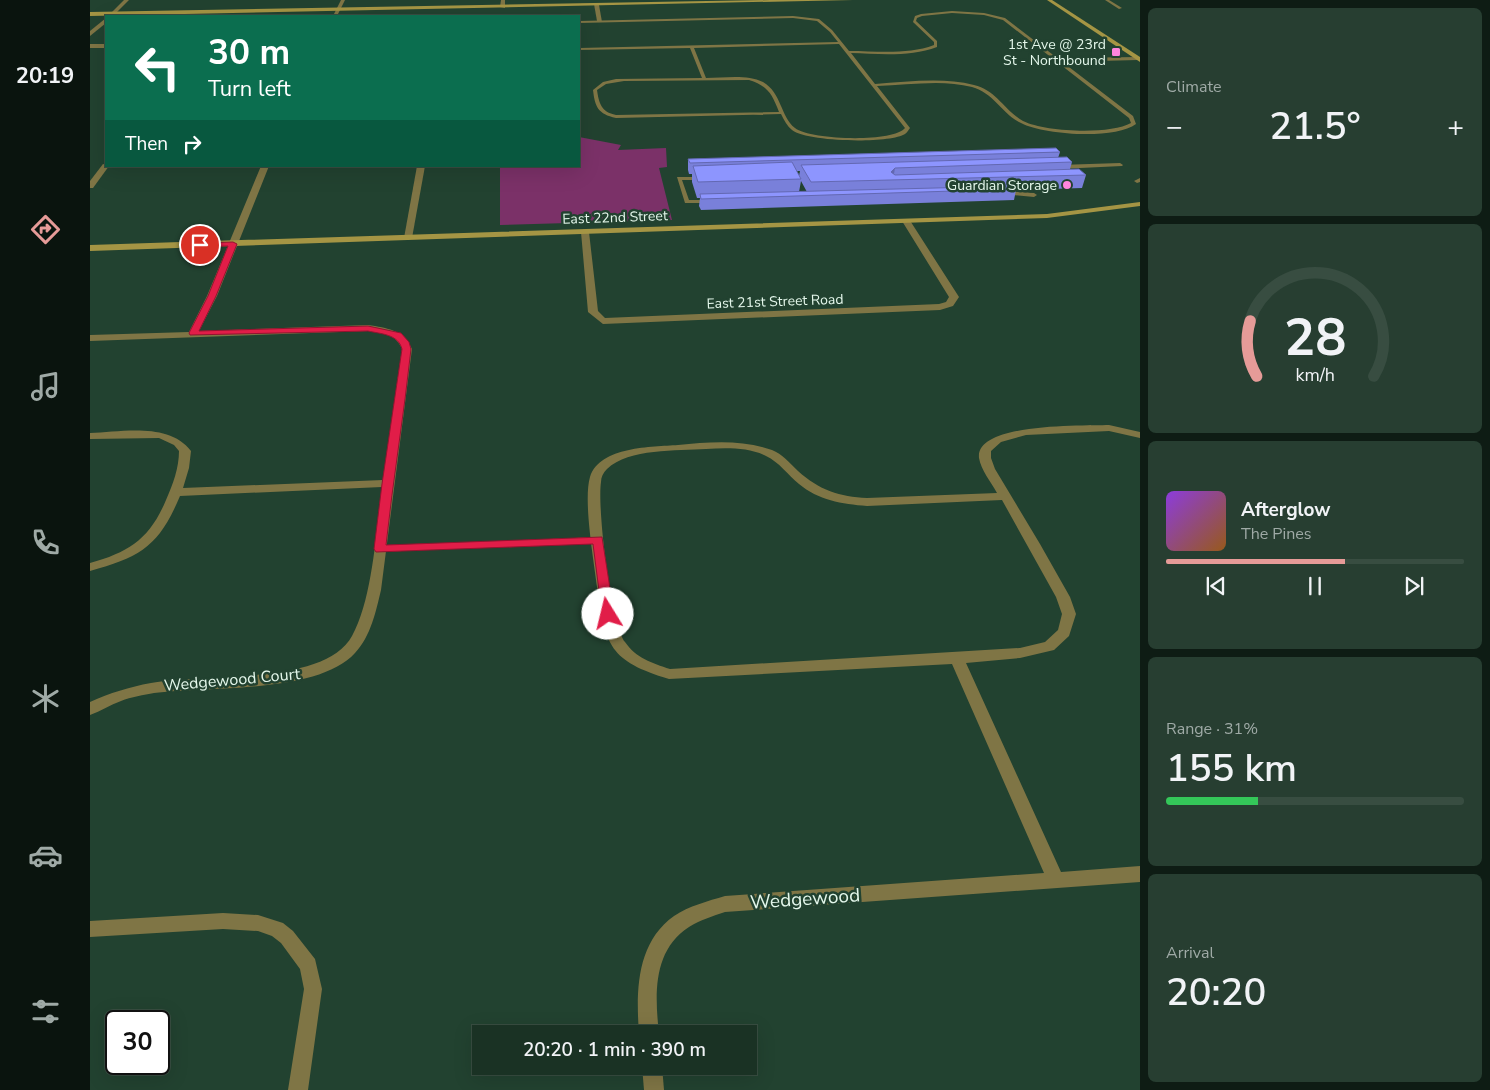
<!DOCTYPE html>
<html lang="en">
<head>
<meta charset="utf-8">
<style>
	:root { --surface:#1a3224; --page:#273e31; --text:#f1f3f6; --muted:#9faaa6; --line:#384d41; --accent:#e69b98 }
	body { margin:0; font-family:"Nunito Sans",sans-serif; background:var(--page); color:var(--text); height:100vh; display:flex; flex-direction:column; font-size:19px; white-space:nowrap }
	* { box-sizing:border-box; margin:0 }
	p { font-size:16px; color:var(--muted) }
	.icon { flex:none; width:28px; height:28px; fill:none; stroke:currentColor; stroke-width:2; stroke-linecap:round; stroke-linejoin:round }
	.map { position:relative; flex:1; overflow:hidden }
	.sheet { display:flex; flex-direction:column; gap:8px; padding:8px; background:#0e1c14; width:350px }
	.sheet>* { flex:none }
	.banner { position:absolute; left:15px; top:15px; width:475px; height:152px; border-radius:0px; box-shadow:0 5px 20px #0002,0 0 0 1px var(--line); background:#0b6e4f; color:#fff; overflow:hidden }
	.speed { position:absolute; left:15px; top:1010px; display:flex; gap:10px; font-size:25px; font-weight:700; text-align:center }
	.speed>* { display:grid; place-content:center; width:65px; height:65px; border-radius:50%; background:var(--surface); box-shadow:0 5px 20px #0002,0 0 0 1px var(--line); line-height:1 }
	.speed .limit { border:2px solid #111; border-radius:8px; background:#fff; color:#111 }
	.pin { position:absolute; display:grid; place-items:center; width:42px; height:42px; color:#fff; margin:-21px; border:2px solid #fff; border-radius:50%; box-shadow:0 1px 5px #0007 }
	.me { position:absolute; width:55px; margin:-28px; rotate:351deg; stroke-linejoin:round; filter:drop-shadow(0 0 4px #0008) }
	.turn { display:flex; align-items:center; gap:18px; height:105px; padding:0 20px; font-size:22px }
	.turn .icon { width:65px; height:65px; stroke-width:2.5 }
	.turn b { display:block; font-size:35px; line-height:42px }
	.then { display:flex; align-items:center; height:48px; padding:0 20px; background:#0003; gap:10px; font-size:19px }
	.big { font-size:38px; font-weight:600; line-height:1.1 }
	.sheet .card { flex:1; display:flex; flex-direction:column; justify-content:center; gap:8px; min-width:0; padding:0 18px; border-radius:8px; background:var(--page) }
	.sheet .dial { align-items:center; gap:0 }
	.dial svg { height:130px; overflow:visible; fill:none; stroke:var(--line); stroke-width:7; stroke-linecap:round; text-anchor:middle }
	.dial text { fill:var(--text); stroke:none }
	.song { display:flex; align-items:center; gap:15px }
	.cover { width:60px; height:60px; border-radius:8px; background:linear-gradient(135deg,hsl(270 70% 55%),hsl(30 70% 35%)) }
	.played { height:5px; border-radius:2px; background:linear-gradient(90deg,var(--accent) 60%,var(--line) 60%) }
	.keys { display:flex; justify-content:space-around; direction:ltr }
	.heat { display:flex; justify-content:space-between; align-items:center; font-size:28px; direction:ltr }
	.charge { height:8px; border-radius:4px; background:linear-gradient(90deg,#34c759 31%,var(--line) 0) }
	.trip { position:absolute; left:382px; top:1025px; width:285px; height:50px; border-radius:0px; background:var(--surface); box-shadow:0 5px 20px #0002,0 0 0 1px var(--line); font-weight:600; line-height:50px; text-align:center }
	main { display:flex; flex:1; min-height:0 }
	.tab-bar { display:flex; flex-direction:column; width:90px; justify-content:space-around; align-items:center; background:#0a140e; color:var(--muted) }
	.tab-bar .icon { width:35px; height:35px }
	.tab-bar .active { color:var(--accent) }
	.tab-bar b { font-size:22px; color:var(--text) }
	.map>svg:first-child { display:block }
	.green { fill:#7b3168 }
	.lines { fill:none; stroke-linecap:round; stroke-linejoin:round }
	.lane { fill:#7f7545; fill-rule:evenodd }
	.street { fill:#7f7545; fill-rule:evenodd }
	.secondary { fill:#a59544; fill-rule:evenodd }
	.wall { fill:#7980da; fill-rule:evenodd }
	.shaded-wall { fill:#6368b2 }
	.building { fill:#8d95fe; stroke:#6368b2 }
	.route { fill:#e11d48; stroke:#92132f }
	.poi-dot { fill:#ff85de; stroke:#224230; stroke-width:2 }
	.labels { text-anchor:middle; stroke-width:5; stroke-linejoin:round; paint-order:stroke }
	.far-poi-label { font-size:14px; fill:#e4f7eb; stroke:#224230; text-anchor:end }
	.far-street-label { font-size:14px; fill:#e4f7eb; stroke:#224230 }
	.street-label { font-size:16px; fill:#e4f7eb; stroke:#224230 }
	.near-street-label { font-size:19px; fill:#e4f7eb; stroke:#224230 }
</style>
</head>
<body>
<main>
<nav class="tab-bar">
<b>20:19</b>
<svg class="icon active" aria-label="directions" viewBox="0 0 24 24"><path d="M12 3l9 9-9 9-9-9zM9 14v-3h6M13 9l2 2-2 2"/></svg>
<svg class="icon" aria-label="music" viewBox="0 0 24 24"><path d="M9 18V5l10-2v13"/><circle cx="6" cy="18" r="3"/><circle cx="16" cy="16" r="3"/></svg>
<svg class="icon" aria-label="phone" viewBox="0 0 24 24"><path d="M5 4h4l2 5-3 2q2 4 5 5l2-3 5 2v4C11 20 4 13 5 4z"/></svg>
<svg class="icon" aria-label="climate" viewBox="0 0 24 24"><path d="M12 3v18M4 7l16 10M4 17L20 7"/></svg>
<svg class="icon" aria-label="car" viewBox="0 0 24 24"><path d="M5 17H2v-5l4-1 3-4h7l3 4 3 1v5h-3M9 17h6M6 11h13"/><circle cx="7" cy="17" r="2"/><circle cx="17" cy="17" r="2"/></svg>
<svg class="icon" aria-label="filters" viewBox="0 0 24 24"><path d="M4 7h16M4 17h16"/><circle cx="9" cy="7" r="2"/><circle cx="15" cy="17" r="2"/></svg>
</nav>
<div class="map">
<svg width="1050" height="1090" viewBox="0 0 1050 1090">
	<rect width="100%" height="100%" fill="#224230"/>
	<polygon class="green" points="489,137 531,145 528,150 576,148 577,167 569,168 582,220 410,225 410,166 489,166"/>
	<g class="lines">
		<g class="lane">
			<polygon points="1015,0 1019,0 1032,8 1029,9"/>
			<path d="M862,11l32,2 21,5 128,98 3,8c-21,16 -92,11 -115,-1 -19,-9 -27,-30 -49,-36 -30,-8 -64,-2 -95,-1l33,42c-1,1 -3,5 -5,6 -16,10 -98,8 -113,-4 -5,-4 -8,-10 -11,-16l-165,4c-18,-4 -21,-11 -23,-28l10,-8 13,-3 86,-1 -12,-30 -111,2v-2l259,-6 -8,-10 -13,-11 -24,-3 -214,5v-2l214,-5 26,3 13,11 17,21c27,0 59,4 85,-6v-3l-21,-20 2,-6 6,-2zM862,13l32,2 19,5 126,98 2,5c-21,12 -86,9 -108,-2 -19,-11 -27,-31 -49,-36 -32,-8 -66,-3 -99,-1l-24,-31c28,1 60,4 86,-6v-6l-21,-20 1,-3 5,-2zM749,44l66,84c-12,15 -95,12 -110,0 -15,-12 -13,-35 -32,-46 -16,-8 -39,-4 -57,-4l-12,-30zM659,80c19,6 23,14 30,32l-163,3c-15,-3 -17,-12 -19,-25l9,-6 18,-3z"/>
			<polygon points="1030,163 1033,165 1032,166 969,169 966,167 969,165"/>
			<polygon points="587,177 616,177 617,178 614,180 592,180 599,200 621,200 624,202 623,203 595,203"/>
			<polygon points="1050,178 1050,182 1047,183 1044,181"/>
			<polygon points="914,191 944,193 947,195 944,197 912,194 912,192"/>
			<polygon points="508,537 511,538 512,540 511,542 290,552 286,549 290,546"/>
		</g>
		<g class="street">
			<polygon points="34,0 39,0 23,16 18,16"/>
			<polygon points="251,0 255,0 247,16 243,16"/>
			<polygon points="411,0 415,0 415,8 410,7"/>
			<polygon points="504,4 509,5 512,22 507,21"/>
			<polygon points="16,18 16,23 0,36 0,31"/>
			<rect x="0" y="44" width="16" height="4"/>
			<polygon points="1050,57 1048,60 968,62 965,60 968,58"/>
			<polygon points="13,164 19,166 3,188 0,188 0,181"/>
			<path d="M171,166h8l-52,130 -18,35 169,-6c19,3 36,5 44,24l-31,241c-5,21 -10,46 -26,63 -37,41 -147,33 -201,40 -10,2 -23,4 -33,8 -11,4 -20,10 -31,14v-13c20,-9 39,-15 61,-19 52,-10 174,3 201,-47 21,-38 24,-106 30,-149l-202,9c-21,50 -39,61 -90,75v-8c40,-11 60,-25 76,-63 7,-16 13,-32 13,-49l-5,-6 -15,-7 -69,1v-6c32,-1 79,-11 101,18l-2,17 -6,20 200,-8 19,-131c-6,-15 -20,-16 -34,-18l-278,10v-6l99,-3 18,-36z"/>
			<polygon points="327,166 335,166 322,238 318,240 314,238"/>
			<polygon points="813,219 819,219 869,297 863,306 850,310 513,324 498,312 491,232 495,230 499,232 508,311 515,318 849,304 856,302 859,297 812,221"/>
			<path d="M1019,425l31,7v6l-31,-7 -83,4 -25,7 -10,9v7l4,11 45,75 30,53 6,17 -7,22 -15,14 -34,8 -54,5 95,209 79,-6v16l-415,30c-12,4 -25,8 -36,15 -37,24 -34,69 -30,107h-20c-3,-42 -3,-91 35,-118 15,-10 34,-15 51,-20l319,-23 -92,-209 -283,15c-59,-18 -64,-33 -72,-92 -3,-26 -14,-86 -7,-110 10,-31 62,-30 88,-32 31,-3 63,-6 94,5 10,4 18,13 26,21 21,19 42,26 69,27l130,-5c-6,-11 -16,-23 -18,-35 -4,-36 107,-32 130,-33zM616,449c20,-1 42,-2 60,7 13,6 22,19 33,28 19,16 43,20 68,22l135,-6 54,97 6,17 -4,16 -13,12 -25,6 -350,21c-18,-6 -34,-11 -45,-27 -14,-19 -28,-134 -24,-160 0,-5 2,-9 6,-13 22,-21 70,-18 99,-20z"/>
			<polygon points="133,913 168,915 193,923 203,931 225,959 232,989 218,1090 198,1090 214,989 210,969 191,943 182,936 168,931 133,929 0,937 0,921"/>
			<polygon points="552,1066 572,1066 574,1090 554,1090"/>
		</g>
		<g class="secondary">
			<polygon points="680,0 763,0 0,16 0,12"/>
			<polygon points="957,0 962,0 1050,57 1050,62"/>
			<polygon points="1050,202 1050,206 957,218 0,251 0,245 957,214"/>
		</g>
	</g>
	<path class="wall" d="M970,152l-2,6 14,4 -2,7 16,6 -4,13 -66,2 -2,10 -313,10 -2,-4 1,-8h-3l-5,-16v-8h-3l-1,-4v-11zM706,171h4l-1,5zM711,181l6,11h-8z"/>
	<polygon class="shaded-wall" points="805,168 803,180 801,172"/>
	<g class="building">
		<polygon points="966,148 970,152 600,163 598,159"/>
		<polygon points="977,157 982,162 805,168 801,172 805,175 989,169 996,175 721,182 711,165"/>
		<polygon points="702,162 711,179 608,182 603,166"/>
		<polygon points="924,186 927,189 611,199 610,194"/>
	</g>
	<path class="route" d="M143,242l4,2 -21,52 -17,35 169,-5 33,7 8,9 2,7c-7,66 -18,130 -25,196l216,-8 12,77 -2,3 -4,1 -6,-4 -9,-70 -217,8 -2,-3 8,-65 20,-135c-4,-15 -21,-15 -34,-18l-178,4 -1,-2 19,-37 20,-50 -28,1 -4,-2 4,-2z"/>
	<g class="poi-dot">
		<rect x="1021" y="47" width="10" height="10" rx="2.5"/>
		<circle cx="977" cy="185" r="5"/>
	</g>
	<g class="labels">
		<g class="far-poi-label">
			<text x="1016" y="49">1st Ave @ 23rd<tspan x="1016" dy="16">St - Northbound</tspan></text>
			<text x="967" y="190">Guardian Storage</text>
		</g>
		<g class="far-street-label">
			<text transform="translate(525 217) rotate(-2)" y="5">East 22nd Street</text>
			<text transform="translate(685 301) rotate(-2)" y="5">East 21st Street Road</text>
		</g>
		<g class="street-label">
			<text transform="translate(142 679) rotate(-5)" y="6">Wedgewood Court</text>
		</g>
		<g class="near-street-label">
			<text transform="translate(715 898) rotate(-4)" y="7">Wedgewood</text>
		</g>
	</g>
</svg>
<div class="speed"><div class="limit">30</div></div>
<div class="pin" style="left:110px;top:245px;background:#d93025"><svg class="icon" aria-label="arrive" viewBox="0 0 24 24"><path d="M6 21V4h12l-3 4 3 4H6"/></svg></div>
<svg class="me" style="left:518px;top:614px" viewBox="-20 -20 40 40"><circle r="19" fill="#fff"/><path d="M0-13L10 11 0 6-10 11z" fill="#e11d48"/></svg>
<div class="trip">20:20 · 1 min · 390 m</div>
<div class="banner">
<div class="turn"><svg class="icon" aria-label="left" viewBox="0 0 24 24"><path d="M17 20v-9H6M10 6l-5 5 5 5"/></svg><div><b>30 m</b>Turn left</div></div>
<div class="then">Then<svg class="icon" aria-label="right" viewBox="0 0 24 24"><path d="M7 20v-9h11M14 6l5 5-5 5"/></svg></div>
</div>
</div>
<section class="sheet">
<div class="card"><p>Climate</p>
<div class="heat"><a>−</a><b class="big">21.5°</b><a>+</a></div>
</div>
<div class="card dial"><svg viewBox="0 0 100 80">
<path d="M14 69A42 42 0 1 1 86 69"/>
<path d="M14 69A42 42 0 0 1 10 35" stroke="#e69b98"/>
<text x="50" y="56" font-size="32" font-weight="700">28</text>
<text x="50" y="72" font-size="11">km/h</text>
</svg></div>
<div class="card">
<div class="song"><i class="cover"></i><div><b>Afterglow</b><p>The Pines</p></div></div>
<div class="played"></div>
<div class="keys"><svg class="icon" aria-label="previous" viewBox="0 0 24 24"><path d="M18 5L8 12l10 7zM5 5v14"/></svg><svg class="icon" aria-label="pause" viewBox="0 0 24 24"><path d="M8 5v14M16 5v14"/></svg><svg class="icon" aria-label="next" viewBox="0 0 24 24"><path d="M6 5l10 7-10 7zM19 5v14"/></svg></div>
</div>
<div class="card"><p>Range · 31%</p><b class="big">155 km</b><div class="charge"></div></div>
<div class="card"><p>Arrival</p><b class="big">20:20</b></div>
</section>
</main>
</body>
</html>
